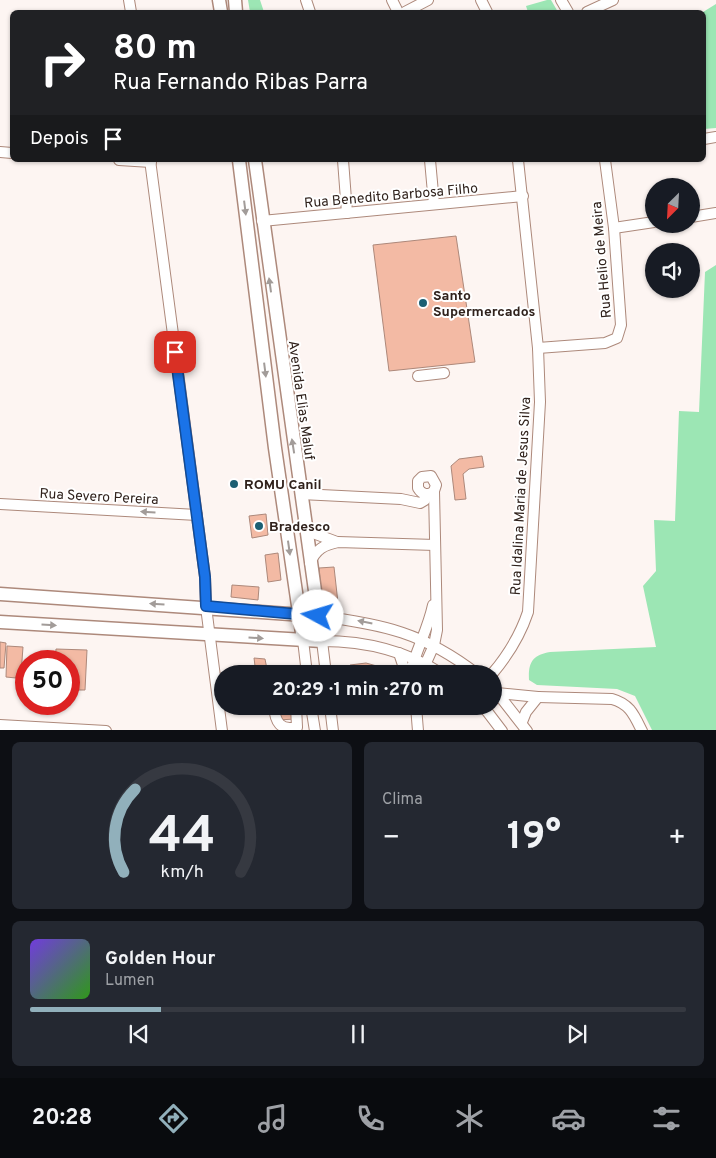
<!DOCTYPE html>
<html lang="pt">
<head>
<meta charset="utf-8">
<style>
	:root { --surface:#171b24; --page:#242831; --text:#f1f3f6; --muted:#9ea1a6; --line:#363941; --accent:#91b0bb }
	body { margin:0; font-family:Overpass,sans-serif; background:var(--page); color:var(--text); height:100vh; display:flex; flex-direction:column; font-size:19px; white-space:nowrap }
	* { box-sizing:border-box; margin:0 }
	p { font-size:16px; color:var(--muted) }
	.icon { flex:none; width:28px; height:28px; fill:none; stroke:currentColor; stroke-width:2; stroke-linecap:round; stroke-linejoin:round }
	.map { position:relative; height:730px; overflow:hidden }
	.side { display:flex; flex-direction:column; gap:12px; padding:12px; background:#0d0f14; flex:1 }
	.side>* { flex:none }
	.hud { position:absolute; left:10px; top:10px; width:696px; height:152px; border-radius:8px; box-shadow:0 1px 4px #0004; background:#202124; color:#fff; overflow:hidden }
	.needle { width:32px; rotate:204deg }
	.buttons { position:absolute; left:645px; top:178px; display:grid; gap:10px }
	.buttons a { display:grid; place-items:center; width:55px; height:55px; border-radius:50%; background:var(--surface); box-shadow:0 1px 4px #0004; font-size:25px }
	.speed { position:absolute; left:15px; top:650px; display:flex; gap:10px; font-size:25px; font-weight:700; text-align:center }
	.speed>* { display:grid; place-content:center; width:65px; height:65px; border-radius:50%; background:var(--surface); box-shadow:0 1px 4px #0004; line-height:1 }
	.speed .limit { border:8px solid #d22; background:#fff; color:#111 }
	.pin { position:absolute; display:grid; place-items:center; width:42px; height:42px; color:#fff; margin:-21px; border-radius:10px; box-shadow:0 2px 8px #0006 }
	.me { position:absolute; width:55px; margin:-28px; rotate:276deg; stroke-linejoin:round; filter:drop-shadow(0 0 4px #0008) }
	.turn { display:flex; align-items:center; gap:18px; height:105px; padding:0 20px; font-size:22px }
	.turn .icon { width:65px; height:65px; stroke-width:2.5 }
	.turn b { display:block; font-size:35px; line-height:42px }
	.then { display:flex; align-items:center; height:48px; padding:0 20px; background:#0003; gap:10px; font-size:19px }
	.big { font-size:38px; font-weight:700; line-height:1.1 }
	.side .tile { flex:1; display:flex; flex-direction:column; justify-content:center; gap:8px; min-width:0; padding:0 18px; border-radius:8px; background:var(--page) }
	.side .dial { align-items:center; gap:0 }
	.dial svg { height:130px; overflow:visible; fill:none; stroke:var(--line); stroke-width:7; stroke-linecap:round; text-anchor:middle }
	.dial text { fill:var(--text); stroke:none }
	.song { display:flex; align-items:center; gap:15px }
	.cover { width:60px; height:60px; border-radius:8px; background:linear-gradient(135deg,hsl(260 70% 55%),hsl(110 70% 35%)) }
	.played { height:5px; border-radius:2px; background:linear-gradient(90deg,var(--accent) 20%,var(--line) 20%) }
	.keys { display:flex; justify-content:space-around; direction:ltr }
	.heat { display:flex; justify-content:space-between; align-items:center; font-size:28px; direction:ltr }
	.side .tiles { flex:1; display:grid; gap:12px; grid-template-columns:1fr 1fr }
	.tile:last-child { grid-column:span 2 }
	.trip { position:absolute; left:214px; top:665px; width:288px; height:50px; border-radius:25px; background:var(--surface); box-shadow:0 1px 4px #0004; font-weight:700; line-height:50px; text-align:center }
	.tab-bar { display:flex; height:80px; justify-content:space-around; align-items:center; background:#090b0e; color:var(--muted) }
	.tab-bar .icon { width:35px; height:35px }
	.tab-bar .selected { color:var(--accent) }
	.tab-bar b { font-size:22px; color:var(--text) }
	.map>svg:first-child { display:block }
	.green { fill:#9ce6b4 }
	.building { fill:#f3baa4; stroke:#ad887a }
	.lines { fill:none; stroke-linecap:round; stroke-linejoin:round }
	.minor-casing { stroke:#ad897b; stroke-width:12 }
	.major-casing { stroke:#ad897b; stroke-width:15 }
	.minor { stroke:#fff; stroke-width:10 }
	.major { stroke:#fff; stroke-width:12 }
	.oneway { fill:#a29c99 }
	.route-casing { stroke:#114b97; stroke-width:12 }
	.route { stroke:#1a73e8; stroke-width:9 }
	.poi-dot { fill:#1c5f73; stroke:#fff; stroke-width:2 }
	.labels { text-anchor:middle; stroke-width:4; stroke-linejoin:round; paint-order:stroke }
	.street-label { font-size:14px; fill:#30221c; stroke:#fff }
	.poi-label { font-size:14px; font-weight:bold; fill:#30221c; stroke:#fff; text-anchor:start }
</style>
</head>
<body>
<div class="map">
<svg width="716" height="731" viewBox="0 0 716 731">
	<rect width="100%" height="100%" fill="#fdf5f2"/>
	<g class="green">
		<polygon points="248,0 260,0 264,12 250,12"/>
		<polygon points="547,0 551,0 558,12 528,12 526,6"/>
		<polygon points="716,4 716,128 704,129 703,12"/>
		<path d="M716,265v465h-64l-17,-34 -18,-7 -80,-4 -8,-5c-1,-18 4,-25 21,-28l106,-5 -13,-61 13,-15 -2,-51 21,1 4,-110 20,1 6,-140z"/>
	</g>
	<g class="building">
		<polygon points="456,236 475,362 389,371 373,245"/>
		<polygon points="482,456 484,467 469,469 463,474 466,499 455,500 451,466 459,459"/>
		<polygon points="266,514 268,535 252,538 249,516"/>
		<polygon points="278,553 281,580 268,582 265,555"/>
		<polygon points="334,567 338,603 322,604 319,568"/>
		<polygon points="232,585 259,587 258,600 231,597"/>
		<polygon points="0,642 6,643 4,668 0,668"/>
		<polygon points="7,646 23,647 21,674 17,673 16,678 6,677"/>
		<polygon points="56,649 87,650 85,690 69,690 69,661 55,661"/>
		<polygon points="254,658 265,659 268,674 256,674"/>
		<polygon points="366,663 391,670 392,674 352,674 350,665"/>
		<polygon points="277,706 292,706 294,719 279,720"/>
		<polygon points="353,706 370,706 370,709 353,711"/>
	</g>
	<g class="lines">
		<defs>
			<g id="minor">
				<polyline points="129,0 131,12"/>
				<polyline points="306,0 310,12"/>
				<polyline points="392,0 398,12"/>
				<polyline points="481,0 487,12"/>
				<polyline points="561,0 568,12"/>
				<polyline points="405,12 428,0"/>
				<polyline points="587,12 613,0"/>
				<polyline points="704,139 716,137"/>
				<polyline points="0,152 12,153"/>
				<polyline points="119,160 151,162"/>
				<polyline points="150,160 205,577 206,607 222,731"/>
				<polyline points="343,160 347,213"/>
				<polyline points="430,160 434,204"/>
				<polyline points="691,217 716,213"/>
				<polyline points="262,221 523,196"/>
				<polyline points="614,228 654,222"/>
				<polyline points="538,348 605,343 617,338 621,325 614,228 605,160"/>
				<polyline points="418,376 444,373"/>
				<polyline points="301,494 401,499 420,503 425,500 427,494"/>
				<polyline points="0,504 197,515"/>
				<polyline points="306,523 313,533 337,542"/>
				<path d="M310,563c6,-14 14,-18 28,-21l97,3"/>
				<path d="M318,616c65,8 106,17 159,58"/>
				<polyline points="303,640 307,674"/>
				<polyline points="399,653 406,674"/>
				<path d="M326,674l-4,-33c42,0 83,9 120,33"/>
				<path d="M410,674c6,-24 18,-45 23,-69"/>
				<path d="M421,674l13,-29 3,-15 -3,-139 2,-6 -5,-9 -9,1 -4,4v7c4,7 10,8 16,3"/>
				<path d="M492,674c17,-20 28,-38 36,-62l12,-210 -2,-54 -20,-188"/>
				<polyline points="495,690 527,731"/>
				<polyline points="497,693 538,697 526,712 522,722"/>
				<path d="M538,697l74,2c18,5 22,16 30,32"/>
				<path d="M274,706c1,16 6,25 23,21l-1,-21"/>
				<polyline points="311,706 315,731"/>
				<polyline points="330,706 333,731"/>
				<polyline points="416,706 418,731"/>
				<polyline points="483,706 502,731"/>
				<polyline points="0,725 106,731"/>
			</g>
			<g id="major">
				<polyline points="219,0 221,12"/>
				<polyline points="235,0 236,12"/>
				<polyline points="239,160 275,448 303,640"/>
				<polyline points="0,594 318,616"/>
				<polyline points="0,622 322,641 255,160"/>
			</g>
		</defs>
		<use href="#minor" class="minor-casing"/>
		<use href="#major" class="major-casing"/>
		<use href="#minor" class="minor"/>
		<use href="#major" class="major"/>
	</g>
	<defs><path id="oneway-solid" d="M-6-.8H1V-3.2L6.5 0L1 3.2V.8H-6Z" transform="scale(1.25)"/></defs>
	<g class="oneway">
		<use href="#oneway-solid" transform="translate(245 208) rotate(83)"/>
		<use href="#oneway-solid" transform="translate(270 285) rotate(-98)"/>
		<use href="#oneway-solid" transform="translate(265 370) rotate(83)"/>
		<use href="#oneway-solid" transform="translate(293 446) rotate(-99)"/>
		<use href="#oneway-solid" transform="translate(148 512) rotate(-177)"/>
		<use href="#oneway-solid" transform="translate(289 548) rotate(82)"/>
		<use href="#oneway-solid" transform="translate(157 604) rotate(-177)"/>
		<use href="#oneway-solid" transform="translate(365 622) rotate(-169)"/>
		<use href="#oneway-solid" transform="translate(49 625) rotate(3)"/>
		<use href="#oneway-solid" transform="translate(256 638) rotate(4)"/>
	</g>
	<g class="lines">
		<defs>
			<polyline id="route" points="175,352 205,577 206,606 318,616"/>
		</defs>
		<use href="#route" class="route-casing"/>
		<use href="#route" class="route"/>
	</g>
	<g class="poi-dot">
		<circle cx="423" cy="303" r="5"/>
		<circle cx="234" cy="484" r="5"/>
		<circle cx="259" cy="526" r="5"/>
	</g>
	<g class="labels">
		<g class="street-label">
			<text transform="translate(391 195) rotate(-5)" y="5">Rua Benedito Barbosa Filho</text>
			<text transform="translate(601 260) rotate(-95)" y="5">Rua Helio de Meira</text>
			<text transform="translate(302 400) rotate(82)" y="5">Avenida Elias Maluf</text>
			<text transform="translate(99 496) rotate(3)" y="5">Rua Severo Pereira</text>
			<text transform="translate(520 496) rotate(-87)" y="5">Rua Idalina Maria de Jesus Silva</text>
		</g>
		<g class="poi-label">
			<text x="433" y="300">Santo<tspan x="433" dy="16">Supermercados</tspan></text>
			<text x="244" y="489">ROMU Canil</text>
			<text x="269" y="531">Bradesco</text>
		</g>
	</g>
</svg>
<div class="buttons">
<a><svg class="needle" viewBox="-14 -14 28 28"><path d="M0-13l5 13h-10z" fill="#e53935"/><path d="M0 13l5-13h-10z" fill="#9ea1a6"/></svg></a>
<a><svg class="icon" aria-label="sound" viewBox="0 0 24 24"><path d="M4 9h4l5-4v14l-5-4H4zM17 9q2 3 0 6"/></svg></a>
</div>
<div class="speed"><div class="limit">50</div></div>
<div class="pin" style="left:175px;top:352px;background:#d93025"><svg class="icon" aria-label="arrive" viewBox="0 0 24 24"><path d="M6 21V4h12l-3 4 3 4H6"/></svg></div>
<svg class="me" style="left:318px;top:616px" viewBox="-20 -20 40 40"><circle r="19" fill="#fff"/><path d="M0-13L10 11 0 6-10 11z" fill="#1a73e8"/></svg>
<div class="trip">20:29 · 1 min · 270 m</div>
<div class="hud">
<div class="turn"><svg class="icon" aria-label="right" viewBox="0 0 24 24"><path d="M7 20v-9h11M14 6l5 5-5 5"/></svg><div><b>80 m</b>Rua Fernando Ribas Parra</div></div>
<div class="then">Depois<svg class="icon" aria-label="arrive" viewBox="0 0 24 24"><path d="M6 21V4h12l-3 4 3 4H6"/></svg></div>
</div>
</div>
<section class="side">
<div class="tiles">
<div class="tile dial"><svg viewBox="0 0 100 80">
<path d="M14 69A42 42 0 1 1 86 69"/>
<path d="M14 69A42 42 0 0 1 21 18" stroke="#91b0bb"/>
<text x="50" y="56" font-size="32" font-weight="700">44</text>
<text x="50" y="72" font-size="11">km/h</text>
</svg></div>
<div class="tile"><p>Clima</p>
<div class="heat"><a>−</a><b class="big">19°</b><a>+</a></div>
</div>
<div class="tile">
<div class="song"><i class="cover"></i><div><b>Golden Hour</b><p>Lumen</p></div></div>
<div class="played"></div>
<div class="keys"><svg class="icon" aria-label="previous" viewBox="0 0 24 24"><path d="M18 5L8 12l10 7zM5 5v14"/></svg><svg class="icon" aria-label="pause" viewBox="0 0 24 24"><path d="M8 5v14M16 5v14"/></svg><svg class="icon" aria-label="next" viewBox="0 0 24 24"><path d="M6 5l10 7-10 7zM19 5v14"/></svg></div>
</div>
</div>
</section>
<nav class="tab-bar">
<b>20:28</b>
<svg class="icon selected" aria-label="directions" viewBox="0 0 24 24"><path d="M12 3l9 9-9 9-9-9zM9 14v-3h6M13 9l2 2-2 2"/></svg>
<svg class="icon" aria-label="music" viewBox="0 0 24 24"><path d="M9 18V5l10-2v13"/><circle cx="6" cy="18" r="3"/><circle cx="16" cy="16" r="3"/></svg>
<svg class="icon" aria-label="phone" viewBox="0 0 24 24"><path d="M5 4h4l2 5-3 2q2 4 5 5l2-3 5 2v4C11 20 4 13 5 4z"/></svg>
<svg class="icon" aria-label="climate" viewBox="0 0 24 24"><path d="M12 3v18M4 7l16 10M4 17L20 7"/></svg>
<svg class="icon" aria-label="car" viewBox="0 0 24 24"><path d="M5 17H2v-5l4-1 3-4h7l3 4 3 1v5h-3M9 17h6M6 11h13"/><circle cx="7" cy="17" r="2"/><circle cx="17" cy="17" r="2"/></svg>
<svg class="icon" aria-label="filters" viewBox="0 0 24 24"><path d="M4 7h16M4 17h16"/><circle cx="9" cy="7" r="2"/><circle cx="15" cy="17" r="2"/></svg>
</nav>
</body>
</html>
